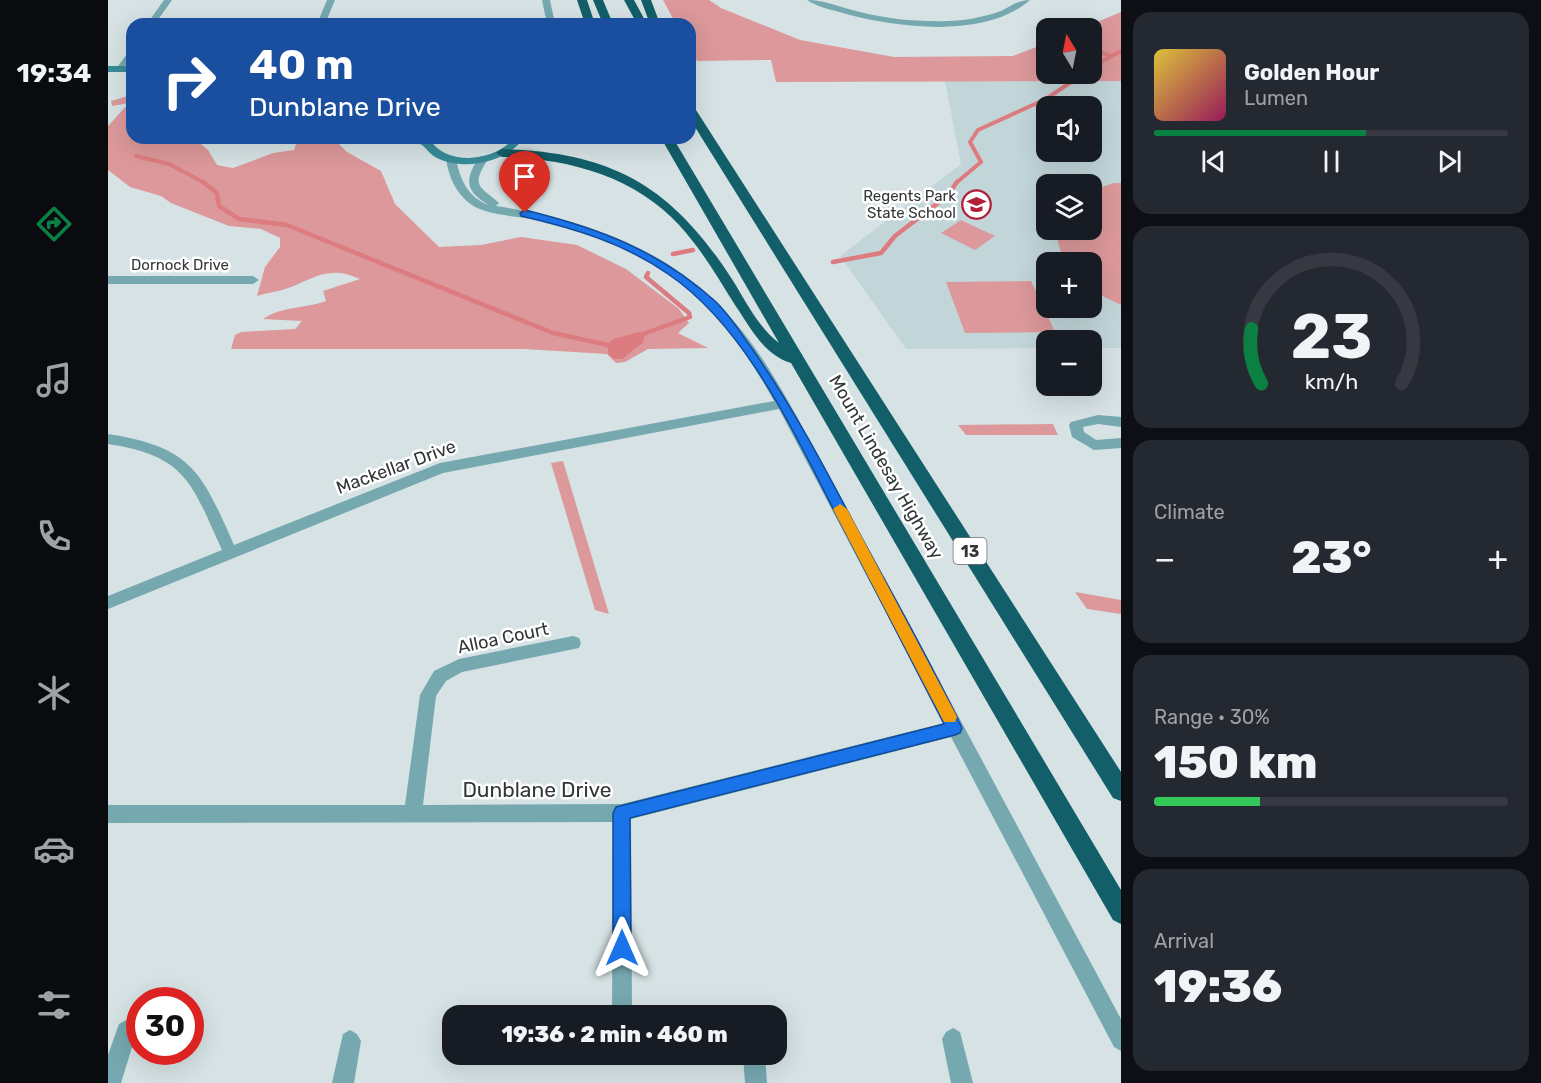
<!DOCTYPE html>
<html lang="en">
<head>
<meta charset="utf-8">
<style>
	:root { --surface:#171b24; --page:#242831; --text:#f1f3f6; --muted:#9ea1a6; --line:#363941; --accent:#0b8043 }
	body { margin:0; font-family:Rubik,sans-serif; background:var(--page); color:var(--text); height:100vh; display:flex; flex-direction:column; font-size:22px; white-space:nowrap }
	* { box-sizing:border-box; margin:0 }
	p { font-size:20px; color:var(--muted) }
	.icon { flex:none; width:33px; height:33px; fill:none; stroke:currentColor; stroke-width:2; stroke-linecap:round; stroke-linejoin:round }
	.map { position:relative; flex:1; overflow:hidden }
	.panel { display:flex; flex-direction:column; gap:12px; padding:12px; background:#0d0f14; width:420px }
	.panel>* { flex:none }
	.top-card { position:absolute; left:18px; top:18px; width:570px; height:126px; border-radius:18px; box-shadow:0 6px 24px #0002; background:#1a4fa0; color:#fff; overflow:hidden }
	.needle { width:39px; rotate:350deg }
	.controls { position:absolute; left:928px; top:18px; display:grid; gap:12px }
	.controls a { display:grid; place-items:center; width:66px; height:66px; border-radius:12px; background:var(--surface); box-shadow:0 6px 24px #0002; font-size:30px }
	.speed { position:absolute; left:18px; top:987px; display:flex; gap:12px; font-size:30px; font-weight:700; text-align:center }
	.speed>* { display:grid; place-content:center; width:78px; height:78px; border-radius:50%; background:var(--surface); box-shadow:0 6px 24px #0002; line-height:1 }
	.speed .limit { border:9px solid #d22; background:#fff; color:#111 }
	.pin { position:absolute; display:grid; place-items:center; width:51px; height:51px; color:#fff; margin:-62px -26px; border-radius:50% 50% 50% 0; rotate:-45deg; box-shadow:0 0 6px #0007 }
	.pin .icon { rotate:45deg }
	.me { position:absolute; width:66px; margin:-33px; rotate:0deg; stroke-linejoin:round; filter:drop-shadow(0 0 4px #0008) }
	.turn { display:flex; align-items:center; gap:21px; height:126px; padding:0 24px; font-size:27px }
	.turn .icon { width:78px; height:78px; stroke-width:2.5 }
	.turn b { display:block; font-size:42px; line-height:51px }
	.big { font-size:45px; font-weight:800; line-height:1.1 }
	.panel .card { flex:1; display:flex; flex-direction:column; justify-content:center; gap:9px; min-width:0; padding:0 21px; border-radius:18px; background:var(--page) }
	.panel .dial { align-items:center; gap:0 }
	.dial svg { height:156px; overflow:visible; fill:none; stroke:var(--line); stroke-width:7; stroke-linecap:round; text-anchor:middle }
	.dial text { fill:var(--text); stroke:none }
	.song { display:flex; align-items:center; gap:18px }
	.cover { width:72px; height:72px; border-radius:9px; background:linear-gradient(135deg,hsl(50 70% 55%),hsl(330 70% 35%)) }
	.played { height:6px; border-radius:3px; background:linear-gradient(90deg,var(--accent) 60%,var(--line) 60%) }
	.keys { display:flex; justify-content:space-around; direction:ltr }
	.heat { display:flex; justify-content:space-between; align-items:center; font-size:33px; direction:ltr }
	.charge { height:9px; border-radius:4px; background:linear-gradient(90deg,#34c759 30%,var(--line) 0) }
	.trip { position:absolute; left:334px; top:1005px; width:345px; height:60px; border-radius:18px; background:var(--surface); box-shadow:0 6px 24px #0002; font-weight:800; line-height:60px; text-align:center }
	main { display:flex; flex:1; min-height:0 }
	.dock { display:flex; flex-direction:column; width:108px; justify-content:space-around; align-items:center; background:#090b0e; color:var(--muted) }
	.dock .icon { width:42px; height:42px }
	.dock .current { color:var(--accent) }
	.dock b { font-size:27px; color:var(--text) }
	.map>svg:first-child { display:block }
	.built { fill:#c2d6da; fill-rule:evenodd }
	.green { fill:#dc989a; fill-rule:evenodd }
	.water { fill:#dd7c80 }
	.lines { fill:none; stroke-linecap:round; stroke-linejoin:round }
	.stream-far1 { stroke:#dd7c80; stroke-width:4 }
	.stream { stroke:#dd7c80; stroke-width:4.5 }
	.street { fill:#76a8b0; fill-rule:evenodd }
	.secondary { fill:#398b99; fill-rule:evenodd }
	.highway { fill:#125f6a; fill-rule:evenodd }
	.route { fill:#1a73e8; stroke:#114b97; stroke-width:1.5 }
	.slow { fill:#f59e0b }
	.labels { text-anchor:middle; stroke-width:5; stroke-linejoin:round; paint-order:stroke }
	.far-poi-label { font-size:15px; fill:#323637; stroke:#fff; text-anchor:end }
	.far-street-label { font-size:15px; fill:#323637; stroke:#fff }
	.shield { fill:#fff; stroke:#707273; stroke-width:1.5 }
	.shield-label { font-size:16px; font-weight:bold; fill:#323637 }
	.street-label { font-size:18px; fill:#323637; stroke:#fff }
	.near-street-label { font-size:21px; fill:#323637; stroke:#fff }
</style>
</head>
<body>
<main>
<nav class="dock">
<b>19:34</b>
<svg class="icon current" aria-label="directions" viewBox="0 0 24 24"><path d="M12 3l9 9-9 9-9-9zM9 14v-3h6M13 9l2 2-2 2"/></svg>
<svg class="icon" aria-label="music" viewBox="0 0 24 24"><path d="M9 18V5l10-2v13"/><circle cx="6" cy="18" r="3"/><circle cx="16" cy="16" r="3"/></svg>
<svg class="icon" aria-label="phone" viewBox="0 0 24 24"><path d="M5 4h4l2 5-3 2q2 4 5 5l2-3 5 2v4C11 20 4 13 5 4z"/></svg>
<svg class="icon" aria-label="climate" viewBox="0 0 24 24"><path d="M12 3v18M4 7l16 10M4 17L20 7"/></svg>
<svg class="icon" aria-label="car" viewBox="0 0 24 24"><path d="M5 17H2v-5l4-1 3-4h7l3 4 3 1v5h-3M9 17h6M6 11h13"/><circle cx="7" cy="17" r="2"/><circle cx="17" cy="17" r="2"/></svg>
<svg class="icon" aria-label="filters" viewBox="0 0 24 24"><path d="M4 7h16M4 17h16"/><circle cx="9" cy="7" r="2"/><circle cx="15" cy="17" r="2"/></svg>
</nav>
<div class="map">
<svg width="1013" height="1083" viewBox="0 0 1013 1083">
	<rect width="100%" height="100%" fill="#d6e2e4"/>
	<path class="built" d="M837,81h176v102l-29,7v-6h-45v46h9l8,32h-17v46h45v-17l29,14v43h-29v-8h-45v8l-141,1 -66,-93 121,-92zM939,106h45v46h-45z"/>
	<g class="green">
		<polygon points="555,0 601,0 613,8 692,40 786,57 905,56 939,43 939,74 984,74 984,28 975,28 1013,12 1013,81 668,82 663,60 589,61 582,48 582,24 568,24"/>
		<path d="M24,89v49h62l14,12 9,15 16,3 40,-15 21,-3 4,-12h35l14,14 34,19 14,33 44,43 42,-2 40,-8 56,8 49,24 53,40 10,14 -11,10 30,15 -60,1 -23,13 -9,1 -9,-9 -83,-5h-293l4,-14 6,-3 54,-3 7,-8 -39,-2c19,-13 41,-10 63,-18l-3,-10 37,-12c-33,-15 -45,0 -75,10 -9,3 -19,4 -28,7l8,-29 15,-20v-9l-19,-9 -32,-3 -58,-23 -10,-7 -31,-9 -22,-17v-44l21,-23 -17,3 -1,-5 17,-5zM524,336l11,7 -20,16h-9l7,-22z"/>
		<polygon points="1006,183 1013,183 1013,305 984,291 984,262 956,262 947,232 948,230 984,230 984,190"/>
		<polygon points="853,220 887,236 867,250 833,233"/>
		<polygon points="923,281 947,332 857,333 838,282"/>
		<polygon points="945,424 950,435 858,435 850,425"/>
		<polygon points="455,461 501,614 487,610 443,463"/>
		<polygon points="967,592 1013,600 1013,614 979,609"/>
	</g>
	<polygon class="water" points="531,332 537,334 535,343 515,359 506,359 501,355 499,346 505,339"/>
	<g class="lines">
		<g class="stream-far1">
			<polyline points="984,48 1002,56"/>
			<polyline points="984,67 1013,51"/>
			<polyline points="28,156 61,164 97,183"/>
			<polyline points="848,183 873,162 862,142 870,130 938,99 975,74"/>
		</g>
		<g class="stream">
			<polyline points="95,182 109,193 111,206 131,219 179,225 445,333 505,346"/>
			<polyline points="565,254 585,250"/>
			<polyline points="725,262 773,253 787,236 839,196 849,182"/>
			<polyline points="527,337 582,317 581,313 538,277 540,273"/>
		</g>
		<g class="street">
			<polygon points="56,0 64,0 47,24 39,24"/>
			<polygon points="219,0 227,0 217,24 209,24"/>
			<polygon points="434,0 442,0 447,24 439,24"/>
			<path d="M699,0c18,0 35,8 53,12 28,7 58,10 87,9 17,0 37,-4 54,-10 11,-5 17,-11 29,-11 -44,39 -131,28 -184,14 -13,-4 -29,-7 -39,-14z"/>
			<polygon points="24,50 24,60 18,69 10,71 8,69 21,51"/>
			<path d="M343,156l5,3c4,20 12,39 33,46 -25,-14 -24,-26 -10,-48l4,-1 5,3c-18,29 -8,26 11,44l-3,3c88,13 175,43 235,112 36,40 60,89 86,135l304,566v32l-7,-4 -163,-310 -320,82 1,197h-20l1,-194 -505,1v-18h297l15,-110 14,-24 25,-12 114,-23 6,2 2,5 -2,5 -117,24 -16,9 -10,15 -13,109 199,-1 322,-81 -165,-314 -336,64 -335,136v-13l114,-46c-30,-65 -34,-94 -114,-106v-10c85,13 94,39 126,111l206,-82 334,-62c-29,-52 -63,-100 -114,-133 -35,-23 -77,-38 -118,-47 -20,-5 -54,-5 -70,-16 -16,-11 -23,-27 -26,-46z"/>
			<polygon points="0,276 145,276 151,280 145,284 0,284"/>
			<polygon points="990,415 1013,417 1013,427 990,424 975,427 976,432 988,440 1013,438 1013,448 986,450 964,437 961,425 963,422"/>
			<polygon points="18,1020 25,1024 29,1031 13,1083 0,1083 0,1055 11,1024"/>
			<polygon points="845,1028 852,1032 865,1083 843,1083 834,1039 838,1032"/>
			<polygon points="242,1030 249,1034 253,1041 246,1083 224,1083 235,1034"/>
			<polygon points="635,1054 657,1054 659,1083 637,1083"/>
		</g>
		<g class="secondary">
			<rect x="0" y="66" width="24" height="6"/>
			<path d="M292,138h29c16,29 66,24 85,0h10c-18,25 -61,34 -89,19 -5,-3 -9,-9 -13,-12 -7,-4 -16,-2 -22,-7z"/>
		</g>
		<g class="highway">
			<polygon points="469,0 479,0 487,24 477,24"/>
			<polygon points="485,0 495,0 505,24 495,24"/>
			<polygon points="516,0 526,0 539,24 529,24"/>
			<polygon points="533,0 543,0 552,24 542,24"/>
			<polygon points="582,107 588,110 1013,772 1013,801 1005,798 582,119"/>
			<path d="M553,138h12l448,752v34l-8,-4 -322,-557c-28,-9 -41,-36 -56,-58 -17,-27 -33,-55 -55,-79 -45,-50 -113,-68 -178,-69l-6,-4 6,-4c107,3 167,35 226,124 15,22 29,54 51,70z"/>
		</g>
	</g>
	<path class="route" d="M417,210c73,18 133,40 190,91 14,13 25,31 36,46 40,57 73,119 105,180 36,67 74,133 106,201l-2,5 -5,2 -325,83 1,130 -3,6 -6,3 -7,-3 -2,-6v-135l3,-6 328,-83c-35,-68 -69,-135 -104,-202 -44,-84 -92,-194 -172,-248 -44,-31 -95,-46 -147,-58l-1,-3z"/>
	<polygon class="slow" points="732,504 739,509 847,713 849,717 847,722 836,722 725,509"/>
	<defs>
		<symbol id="school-ring" viewBox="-11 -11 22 22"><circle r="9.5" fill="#fff" stroke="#b11e39" stroke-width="1.5"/><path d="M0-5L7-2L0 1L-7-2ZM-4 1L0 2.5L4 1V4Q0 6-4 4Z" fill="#b11e39"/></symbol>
	</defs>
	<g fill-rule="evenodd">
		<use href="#school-ring" x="852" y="188" width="33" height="33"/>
	</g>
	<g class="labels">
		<g class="far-poi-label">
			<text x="848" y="201">Regents Park<tspan x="848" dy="17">State School</tspan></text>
		</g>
		<g class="far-street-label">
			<text x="72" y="270">Dornock Drive</text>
		</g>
		<rect class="shield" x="845.5" y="538" width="33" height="26" rx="4.5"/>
		<g class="shield-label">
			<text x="862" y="557">13</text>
		</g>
		<g class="street-label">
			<text transform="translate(288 467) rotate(-20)" y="6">Mackellar Drive</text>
			<text transform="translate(778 467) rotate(60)" y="6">Mount Lindesay Highway</text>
			<text transform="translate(395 638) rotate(-12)" y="6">Alloa Court</text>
		</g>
		<g class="near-street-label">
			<text x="429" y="797">Dunblane Drive</text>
		</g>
	</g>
</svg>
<div class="controls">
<a><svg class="needle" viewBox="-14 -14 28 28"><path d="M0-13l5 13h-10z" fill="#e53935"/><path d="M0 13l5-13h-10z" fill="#9ea1a6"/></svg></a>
<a><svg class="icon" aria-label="sound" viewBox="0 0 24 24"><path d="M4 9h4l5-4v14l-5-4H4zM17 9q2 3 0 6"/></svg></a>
<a><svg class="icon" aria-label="layers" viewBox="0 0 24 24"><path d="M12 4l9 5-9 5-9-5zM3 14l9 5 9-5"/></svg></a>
<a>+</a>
<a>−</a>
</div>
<div class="speed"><div class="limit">30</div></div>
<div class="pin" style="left:417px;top:213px;background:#d93025"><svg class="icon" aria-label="arrive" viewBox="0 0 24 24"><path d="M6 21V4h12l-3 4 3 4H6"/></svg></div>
<svg class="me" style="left:514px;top:948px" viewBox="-20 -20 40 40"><path d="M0-17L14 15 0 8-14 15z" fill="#1a73e8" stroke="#fff" stroke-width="4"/></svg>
<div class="trip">19:36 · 2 min · 460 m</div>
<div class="top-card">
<div class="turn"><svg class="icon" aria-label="right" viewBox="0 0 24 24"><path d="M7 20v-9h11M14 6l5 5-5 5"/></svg><div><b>40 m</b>Dunblane Drive</div></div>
</div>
</div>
<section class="panel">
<div class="card">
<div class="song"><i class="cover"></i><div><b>Golden Hour</b><p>Lumen</p></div></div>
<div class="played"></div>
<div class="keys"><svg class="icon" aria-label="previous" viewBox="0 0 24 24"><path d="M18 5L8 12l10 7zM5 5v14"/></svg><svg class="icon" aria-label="pause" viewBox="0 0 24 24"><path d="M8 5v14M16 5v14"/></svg><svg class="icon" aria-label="next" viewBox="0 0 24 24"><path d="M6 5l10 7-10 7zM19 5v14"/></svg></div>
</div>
<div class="card dial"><svg viewBox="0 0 100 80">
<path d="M14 69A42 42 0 1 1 86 69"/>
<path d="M14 69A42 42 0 0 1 9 41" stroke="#0b8043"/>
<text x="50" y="56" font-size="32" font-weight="700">23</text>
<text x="50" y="72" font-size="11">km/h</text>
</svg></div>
<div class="card"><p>Climate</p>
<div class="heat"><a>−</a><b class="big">23°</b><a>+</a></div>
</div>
<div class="card"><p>Range · 30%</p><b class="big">150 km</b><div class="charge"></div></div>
<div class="card"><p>Arrival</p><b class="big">19:36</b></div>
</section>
</main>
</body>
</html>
